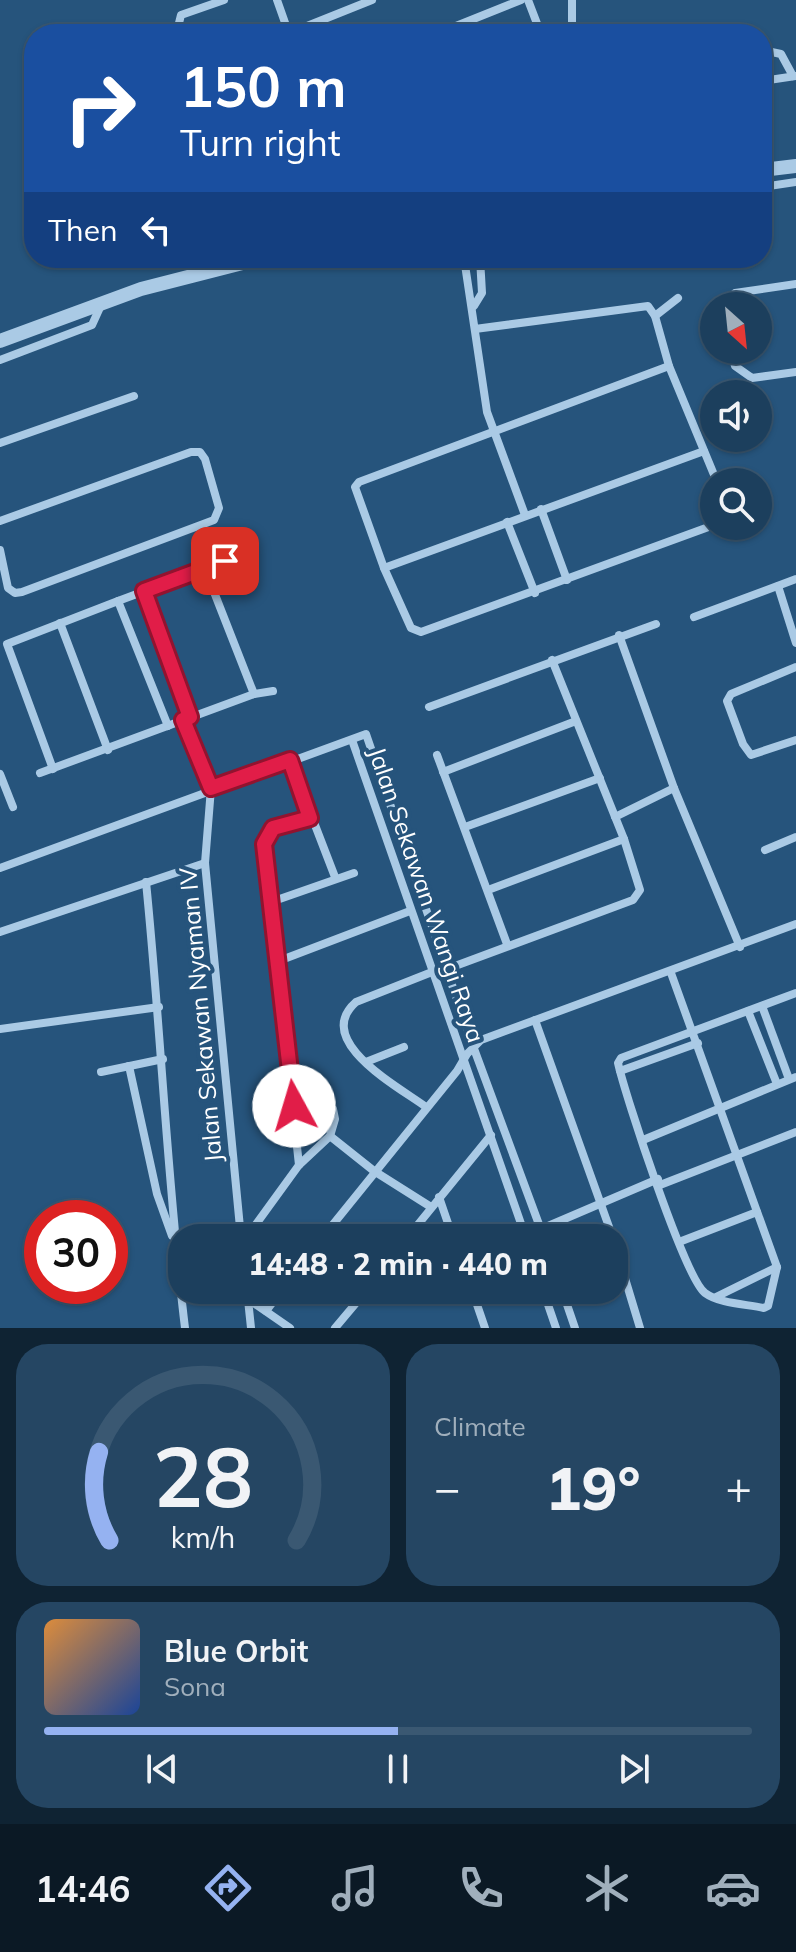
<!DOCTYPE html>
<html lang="en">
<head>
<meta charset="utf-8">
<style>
	:root { --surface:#1c3f5d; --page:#254663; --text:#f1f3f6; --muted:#a0afbc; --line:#3a5872; --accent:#95b2f1 }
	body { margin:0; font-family:Mulish,sans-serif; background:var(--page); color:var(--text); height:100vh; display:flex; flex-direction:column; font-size:30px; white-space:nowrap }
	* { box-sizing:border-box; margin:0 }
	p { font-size:26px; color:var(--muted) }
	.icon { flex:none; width:44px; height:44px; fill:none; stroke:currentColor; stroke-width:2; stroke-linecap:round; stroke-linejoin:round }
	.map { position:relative; height:1328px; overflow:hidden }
	.drawer { display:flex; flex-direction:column; gap:16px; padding:16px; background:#0f2333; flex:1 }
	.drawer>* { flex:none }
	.guide { position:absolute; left:24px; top:24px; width:748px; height:244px; border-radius:32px; box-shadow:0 2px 6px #0004,0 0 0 2px var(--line); background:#1a4fa0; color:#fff; overflow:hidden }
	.needle { width:52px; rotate:153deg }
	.tools { position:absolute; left:700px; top:292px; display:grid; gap:16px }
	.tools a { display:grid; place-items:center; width:72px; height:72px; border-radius:50%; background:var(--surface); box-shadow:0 2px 6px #0004,0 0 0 2px var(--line); font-size:40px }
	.speed { position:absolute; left:24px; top:1200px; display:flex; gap:16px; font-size:40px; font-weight:700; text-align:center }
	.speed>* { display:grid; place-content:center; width:104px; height:104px; border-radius:50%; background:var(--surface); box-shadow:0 2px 6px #0004,0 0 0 2px var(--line); line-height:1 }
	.speed .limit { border:12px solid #d22; background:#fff; color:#111 }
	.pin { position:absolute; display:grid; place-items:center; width:68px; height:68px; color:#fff; margin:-34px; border-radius:16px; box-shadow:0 4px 12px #0006 }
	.me { position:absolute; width:88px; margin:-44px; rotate:354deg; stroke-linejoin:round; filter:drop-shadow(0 0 6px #0008) }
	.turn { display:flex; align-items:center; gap:28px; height:168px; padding:0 24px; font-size:36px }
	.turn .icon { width:104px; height:104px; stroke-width:2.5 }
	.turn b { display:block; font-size:56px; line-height:68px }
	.then { display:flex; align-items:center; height:76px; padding:0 24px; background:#0003; gap:16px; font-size:30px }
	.big { font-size:60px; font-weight:800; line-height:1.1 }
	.drawer .card { flex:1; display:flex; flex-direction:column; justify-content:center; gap:12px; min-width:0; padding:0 28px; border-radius:32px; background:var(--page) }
	.drawer .dial { align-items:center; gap:0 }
	.dial svg { height:208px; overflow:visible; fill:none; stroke:var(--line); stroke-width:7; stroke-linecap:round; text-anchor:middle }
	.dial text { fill:var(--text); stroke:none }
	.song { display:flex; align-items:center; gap:24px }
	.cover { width:96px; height:96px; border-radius:12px; background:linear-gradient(135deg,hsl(30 70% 55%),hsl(220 70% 35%)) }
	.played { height:8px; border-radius:4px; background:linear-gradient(90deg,var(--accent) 50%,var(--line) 50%) }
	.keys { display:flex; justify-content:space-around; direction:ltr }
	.heat { display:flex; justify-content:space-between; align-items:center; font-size:44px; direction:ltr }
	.drawer .tiles { flex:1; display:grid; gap:16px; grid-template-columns:1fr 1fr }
	.card:last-child { grid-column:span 2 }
	.trip { position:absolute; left:168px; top:1224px; width:460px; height:80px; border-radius:32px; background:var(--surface); box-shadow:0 2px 6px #0004,0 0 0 2px var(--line); font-weight:800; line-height:80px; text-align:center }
	.dock { display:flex; height:128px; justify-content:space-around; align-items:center; background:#0b1925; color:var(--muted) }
	.dock .icon { width:56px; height:56px }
	.dock .active { color:var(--accent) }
	.dock b { font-size:36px; color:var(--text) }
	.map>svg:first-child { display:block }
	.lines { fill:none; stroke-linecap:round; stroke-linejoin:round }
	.minor { stroke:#aacae5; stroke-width:8 }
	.tertiary { stroke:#aacae5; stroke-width:14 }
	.route-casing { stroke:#92132f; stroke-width:20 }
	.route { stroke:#e11d48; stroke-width:14 }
	.labels { text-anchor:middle; stroke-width:8; stroke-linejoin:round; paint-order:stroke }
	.street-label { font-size:24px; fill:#fff; stroke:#26547c }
</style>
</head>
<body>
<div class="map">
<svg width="796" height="1328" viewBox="0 0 796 1328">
	<rect width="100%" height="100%" fill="#26547c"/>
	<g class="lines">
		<g class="minor">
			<polyline points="277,0 289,34"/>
			<polyline points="528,0 541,34"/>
			<polyline points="181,34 178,27 181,15 224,0"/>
			<polyline points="287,34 372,0"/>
			<polyline points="436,34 521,0"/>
			<polyline points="572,34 572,0"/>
			<polyline points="762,50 781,54 793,76"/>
			<polyline points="762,81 796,76"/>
			<polyline points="762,187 796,182"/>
			<polyline points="464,258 487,412 525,515"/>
			<polyline points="474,306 482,293 480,258"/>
			<polyline points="719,306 735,293 796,284"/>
			<polyline points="655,316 678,298"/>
			<polyline points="475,329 648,306 655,316 669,366 717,482"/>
			<polyline points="731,350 735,366 752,378 796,372"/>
			<polyline points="0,360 92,325 102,303"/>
			<polyline points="669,366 359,482 355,487 384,568 411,628 421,632 714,525"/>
			<polyline points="0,443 134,396"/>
			<polyline points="541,509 567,580"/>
			<polyline points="0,521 191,452 200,452 205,459 219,508 214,520 22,592 15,593 8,588 0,550"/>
			<polyline points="507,522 535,593"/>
			<polyline points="384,568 704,451"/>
			<polyline points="205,569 254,694"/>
			<polyline points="778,586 796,643"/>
			<polyline points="144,591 190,717"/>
			<polyline points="694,617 796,579"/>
			<polyline points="60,623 108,750"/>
			<polyline points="619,635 674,788 740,947"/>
			<polyline points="796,667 731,694 727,701 743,744 751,755 796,740"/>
			<polyline points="429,707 656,624"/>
			<polyline points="183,720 211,788 205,863 241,1238"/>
			<polyline points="168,726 118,601 244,554"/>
			<polyline points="352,740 526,1238"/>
			<polyline points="437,755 507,944"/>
			<polyline points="290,760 335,877"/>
			<polyline points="53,769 7,644 118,601"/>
			<polyline points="443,772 576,721"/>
			<polyline points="40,773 254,694 273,691"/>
			<polyline points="0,774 13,807"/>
			<polyline points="615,817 674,788"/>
			<polyline points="465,827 600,778"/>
			<polyline points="765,850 796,837"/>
			<polyline points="0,868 366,734 473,1046 544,1238"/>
			<path d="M146,882c15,149 21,298 39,446"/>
			<polyline points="488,890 624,839"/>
			<polyline points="271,902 354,873"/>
			<polyline points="0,932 205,863"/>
			<polyline points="276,962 410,911"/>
			<polyline points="447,969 633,900 640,890 624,839 552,660"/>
			<path d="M671,973l106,294 -9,39 -4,2c-17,-4 -44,-4 -59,-15 -20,-15 -80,-198 -87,-230l3,-5 175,-65"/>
			<polyline points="762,1006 789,1079"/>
			<polyline points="748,1011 777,1084"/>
			<polyline points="535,1020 613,1238"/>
			<polyline points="0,1029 159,1007"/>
			<polyline points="366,1062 404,1047"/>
			<polyline points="129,1066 157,1194 172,1236"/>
			<polyline points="620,1071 698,1043"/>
			<polyline points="101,1072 163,1059"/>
			<path d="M426,1107c-27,-20 -114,-66 -70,-105l76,-30"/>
			<polyline points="330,1136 374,1171 431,1207"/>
			<polyline points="643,1140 796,1077"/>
			<polyline points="299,1165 264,844 273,828 310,818"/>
			<polyline points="660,1185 796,1132"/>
			<polyline points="439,1197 453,1238"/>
			<polyline points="541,1229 658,1179"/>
			<polyline points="246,1238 299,1165 330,1136 335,1119 333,1109 291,1077"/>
			<polyline points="322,1238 457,1071 467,1054 481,1040 796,924"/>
			<polyline points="407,1238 491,1135"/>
			<polyline points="614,1242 640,1328"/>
			<polyline points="679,1242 757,1212"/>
			<polyline points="247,1290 251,1328"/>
			<polyline points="472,1290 485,1328"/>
			<polyline points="543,1290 556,1328"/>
			<polyline points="562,1290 575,1328"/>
			<polyline points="716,1297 777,1267"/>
			<polyline points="248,1299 290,1328"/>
			<polyline points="266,1311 282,1290"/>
			<polyline points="335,1328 367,1290"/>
		</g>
		<g class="tertiary">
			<polyline points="762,170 796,166"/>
			<polyline points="0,341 141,289 262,258"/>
		</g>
	</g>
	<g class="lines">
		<defs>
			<polyline id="route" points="225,561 144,591 190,717 183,720 211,788 290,760 310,818 273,828 264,844 294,1106"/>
		</defs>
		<use href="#route" class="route-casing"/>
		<use href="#route" class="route"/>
	</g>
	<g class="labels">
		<g class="street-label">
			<text transform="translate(426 895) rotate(71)" y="8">Jalan Sekawan Wangi Raya</text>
			<text transform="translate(201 1015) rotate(-95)" y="8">Jalan Sekawan Nyaman IV</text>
		</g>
	</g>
</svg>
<div class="tools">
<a><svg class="needle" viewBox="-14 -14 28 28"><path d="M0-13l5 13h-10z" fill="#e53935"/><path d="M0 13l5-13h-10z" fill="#a0afbc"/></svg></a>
<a><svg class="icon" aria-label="sound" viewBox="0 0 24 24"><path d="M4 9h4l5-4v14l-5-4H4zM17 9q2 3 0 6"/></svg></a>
<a><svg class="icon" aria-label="search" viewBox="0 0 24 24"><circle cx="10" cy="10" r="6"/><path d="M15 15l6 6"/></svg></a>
</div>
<div class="speed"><div class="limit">30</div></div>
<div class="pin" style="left:225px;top:561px;background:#d93025"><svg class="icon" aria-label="arrive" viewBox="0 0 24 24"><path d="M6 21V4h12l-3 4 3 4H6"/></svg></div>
<svg class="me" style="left:294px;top:1106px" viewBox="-20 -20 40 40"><circle r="19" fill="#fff"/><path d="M0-13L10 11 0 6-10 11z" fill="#e11d48"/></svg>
<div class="trip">14:48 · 2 min · 440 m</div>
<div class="guide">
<div class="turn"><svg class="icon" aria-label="right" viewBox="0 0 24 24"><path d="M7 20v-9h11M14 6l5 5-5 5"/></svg><div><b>150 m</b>Turn right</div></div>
<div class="then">Then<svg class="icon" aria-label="left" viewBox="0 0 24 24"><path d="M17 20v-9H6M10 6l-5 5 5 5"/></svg></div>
</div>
</div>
<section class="drawer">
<div class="tiles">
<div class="card dial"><svg viewBox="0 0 100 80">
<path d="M14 69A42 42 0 1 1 86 69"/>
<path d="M14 69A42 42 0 0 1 10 35" stroke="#95b2f1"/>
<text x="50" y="56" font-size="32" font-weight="700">28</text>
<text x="50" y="72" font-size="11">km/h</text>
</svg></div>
<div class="card"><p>Climate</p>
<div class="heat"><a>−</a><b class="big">19°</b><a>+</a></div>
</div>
<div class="card">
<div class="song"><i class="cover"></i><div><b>Blue Orbit</b><p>Sona</p></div></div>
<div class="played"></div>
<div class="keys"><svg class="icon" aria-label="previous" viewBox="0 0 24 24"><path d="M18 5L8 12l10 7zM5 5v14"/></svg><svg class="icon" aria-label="pause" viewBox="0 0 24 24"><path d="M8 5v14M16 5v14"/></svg><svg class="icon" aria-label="next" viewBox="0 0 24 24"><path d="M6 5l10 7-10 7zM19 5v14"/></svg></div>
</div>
</div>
</section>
<nav class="dock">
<b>14:46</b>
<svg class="icon active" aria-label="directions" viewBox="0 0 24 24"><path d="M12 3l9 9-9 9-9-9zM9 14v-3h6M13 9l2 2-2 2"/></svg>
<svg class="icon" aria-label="music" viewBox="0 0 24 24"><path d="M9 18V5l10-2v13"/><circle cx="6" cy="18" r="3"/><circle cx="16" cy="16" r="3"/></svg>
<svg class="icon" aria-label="phone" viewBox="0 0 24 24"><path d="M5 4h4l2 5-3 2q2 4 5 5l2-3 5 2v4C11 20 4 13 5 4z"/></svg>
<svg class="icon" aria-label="climate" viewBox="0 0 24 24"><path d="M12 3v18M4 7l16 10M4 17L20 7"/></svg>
<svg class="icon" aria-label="car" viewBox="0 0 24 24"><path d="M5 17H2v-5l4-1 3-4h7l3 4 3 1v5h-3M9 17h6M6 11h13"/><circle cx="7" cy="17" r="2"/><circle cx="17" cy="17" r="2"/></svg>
</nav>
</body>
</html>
